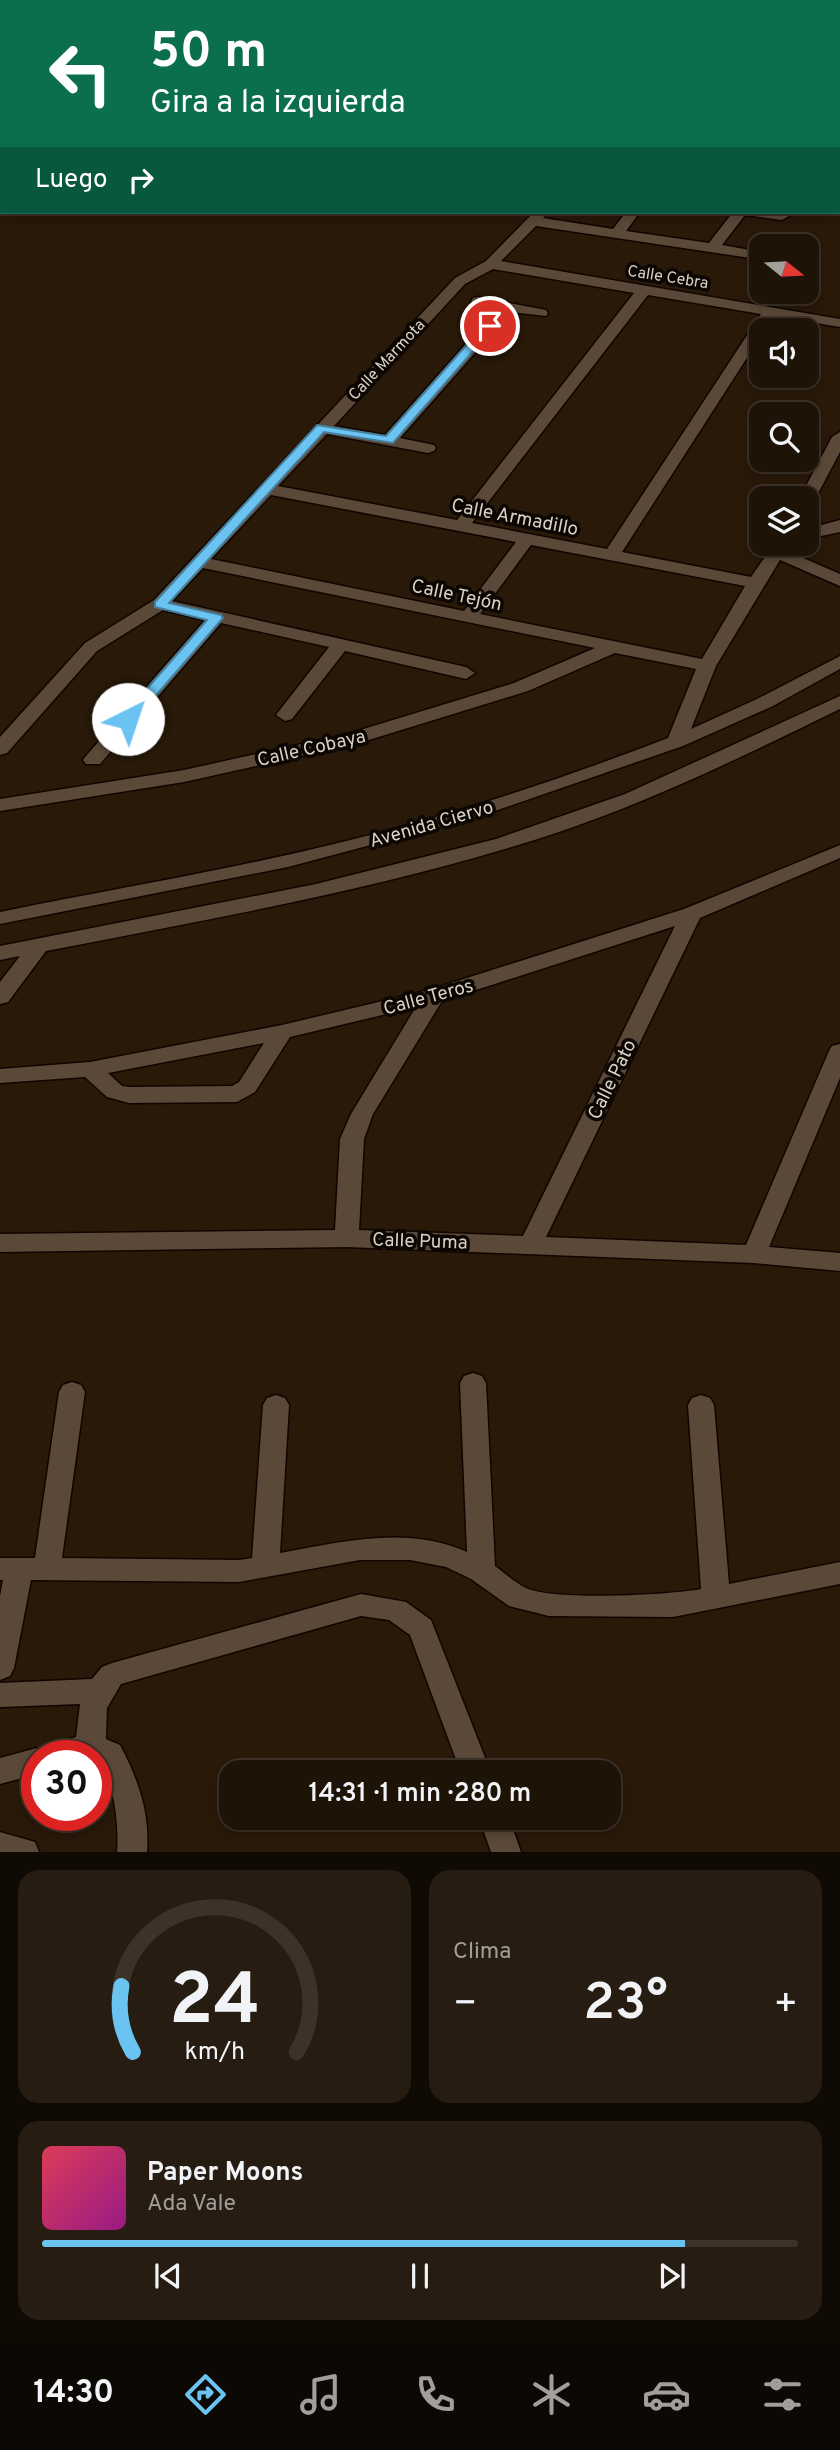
<!DOCTYPE html>
<html lang="es">
<head>
<meta charset="utf-8">
<style>
	:root { --surface:#1e1307; --page:#261c11; --text:#f1f3f6; --muted:#a19e9b; --line:#3c3228; --accent:#6bc3f2 }
	body { margin:0; font-family:Overpass,sans-serif; background:var(--page); color:var(--text); height:100vh; display:flex; flex-direction:column; font-size:26px; white-space:nowrap }
	* { box-sizing:border-box; margin:0 }
	p { font-size:23px; color:var(--muted) }
	.icon { flex:none; width:38px; height:38px; fill:none; stroke:currentColor; stroke-width:2; stroke-linecap:round; stroke-linejoin:round }
	.map { position:relative; height:1852px; overflow:hidden }
	.drawer { display:flex; flex-direction:column; gap:18px; padding:18px; background:#100a04; flex:1 }
	.drawer>* { flex:none }
	.banner { position:absolute; left:0px; top:0px; width:840px; height:214px; box-shadow:0 4px 10px #0003,0 0 0 2px var(--line); background:#0b6e4f; color:#fff; overflow:hidden }
	.needle { width:46px; rotate:108deg }
	.fabs { position:absolute; left:749px; top:234px; display:grid; gap:14px }
	.fabs a { display:grid; place-items:center; width:70px; height:70px; border-radius:14px; background:var(--surface); box-shadow:0 4px 10px #0003,0 0 0 2px var(--line); font-size:35px }
	.speed { position:absolute; left:21px; top:1740px; display:flex; gap:14px; font-size:35px; font-weight:700; text-align:center }
	.speed>* { display:grid; place-content:center; width:91px; height:91px; border-radius:50%; background:var(--surface); box-shadow:0 4px 10px #0003,0 0 0 2px var(--line); line-height:1 }
	.speed .limit { border:10px solid #d22; background:#fff; color:#111 }
	.pin { position:absolute; display:grid; place-items:center; width:60px; height:60px; color:#fff; margin:-30px; border:4px solid #fff; border-radius:50%; box-shadow:0 2px 7px #0007 }
	.me { position:absolute; width:77px; margin:-38px; rotate:41deg; stroke-linejoin:round; filter:drop-shadow(0 0 5px #0008) }
	.turn { display:flex; align-items:center; gap:24px; height:147px; padding:0 35px; font-size:32px }
	.turn .icon { width:91px; height:91px; stroke-width:2.5 }
	.turn b { display:block; font-size:49px; line-height:60px }
	.then { display:flex; align-items:center; height:66px; padding:0 35px; background:#0003; gap:14px; font-size:26px }
	.big { font-size:52px; font-weight:600; line-height:1.1 }
	.drawer .card { flex:1; display:flex; flex-direction:column; justify-content:center; gap:10px; min-width:0; padding:0 24px; border-radius:21px; background:var(--page) }
	.drawer .dial { align-items:center; gap:0 }
	.dial svg { height:182px; overflow:visible; fill:none; stroke:var(--line); stroke-width:7; stroke-linecap:round; text-anchor:middle }
	.dial text { fill:var(--text); stroke:none }
	.song { display:flex; align-items:center; gap:21px }
	.cover { width:84px; height:84px; border-radius:10px; background:linear-gradient(135deg,hsl(350 70% 55%),hsl(310 70% 35%)) }
	.played { height:7px; border-radius:4px; background:linear-gradient(90deg,var(--accent) 85%,var(--line) 85%) }
	.keys { display:flex; justify-content:space-around; direction:ltr }
	.heat { display:flex; justify-content:space-between; align-items:center; font-size:38px; direction:ltr }
	.drawer .tiles { flex:1; display:grid; gap:18px; grid-template-columns:1fr 1fr }
	.card:last-child { grid-column:span 2 }
	.trip { position:absolute; left:219px; top:1760px; width:402px; height:70px; border-radius:21px; background:var(--surface); box-shadow:0 4px 10px #0003,0 0 0 2px var(--line); font-weight:600; line-height:70px; text-align:center }
	.tab-bar { display:flex; height:112px; justify-content:space-around; align-items:center; background:#0c0803; color:var(--muted) }
	.tab-bar .icon { width:49px; height:49px }
	.tab-bar .on { color:var(--accent) }
	.tab-bar b { font-size:32px; color:var(--text) }
	.map>svg:first-child { display:block }
	.lines { fill:none; stroke-linecap:round; stroke-linejoin:round }
	.minor-casing { stroke:#100500; stroke-width:3 }
	.highway-casing { stroke:#100500; stroke-width:3 }
	.minor { fill:#5a4938; fill-rule:evenodd }
	.highway { fill:#f3858f; fill-rule:evenodd }
	.route { fill:#6bc3f2; stroke:#467f9d; stroke-width:2 }
	.labels { text-anchor:middle; stroke-width:7; stroke-linejoin:round; paint-order:stroke }
	.far-street-label { font-size:16px; fill:#dad0c6; stroke:#0c0602 }
	.street-label { font-size:19px; fill:#dad0c6; stroke:#0c0602 }
</style>
</head>
<body>
<div class="map">
<svg width="840" height="1852" viewBox="0 0 840 1852">
	<rect width="100%" height="100%" fill="#281909"/>
	<g class="lines">
		<defs>
			<g id="minor">
				<polygon points="480,0 492,0 478,2"/>
				<polygon points="519,0 531,0 517,2"/>
				<polygon points="646,0 670,0 672,2 647,2"/>
				<polygon points="774,0 786,0 772,2"/>
				<rect x="838" y="20" width="2" height="8"/>
				<rect x="0" y="55" width="2" height="8"/>
				<rect x="0" y="117" width="2" height="8"/>
				<polygon points="0,138 2,139 2,147 0,146"/>
				<polygon points="838,141 840,142 840,150 838,149"/>
				<path d="M534,212h15l-6,6 70,11 13,-17h14l-14,19 83,12 24,-31h48l8,4 -7,4 -37,-5 -23,30 39,7v6l-4,1 -221,-33 -35,35 339,58v8l-66,-11 -9,15h-4v5l-139,216 129,25 23,-33h17l-4,7 53,23v12l-60,-26 -64,106 -25,63 66,-30 83,-43v13l-69,38 -88,39 -200,69 -195,52 -288,57v-12c111,-23 224,-41 334,-68 114,-27 225,-64 334,-106l28,-69 -81,-16 -87,38 -169,52 -175,39 -184,29v-12l184,-29 163,-36 167,-51 81,-35 -392,-80 -31,33 294,66 9,6 -9,6 -121,-28 -53,68 -7,2 -9,-6 53,-68 -108,-24 -121,141h-14l-3,-4 3,-4 119,-136 -42,-10 -66,41 -90,102 -7,2v-18l85,-94 69,-43 301,-322 31,-17zM493,269l141,24 -177,227 -179,-34 49,-52 101,19 6,-2 2,-3 -2,-3 -34,-7 111,-126 35,4 2,-3 -2,-3 -68,-13 -5,1 -2,3 2,3 24,5 -112,126 -51,-9 131,-142zM648,295l113,19 -154,235 -135,-26zM271,495l245,47 -52,69 -253,-52zM531,545l214,41 -43,73 -222,-45z"/>
				<polygon points="840,432 840,452 815,499 807,504 807,499 799,499 832,437"/>
				<polygon points="840,520 840,532 807,539 807,529"/>
				<path d="M840,696v13c-94,46 -188,92 -287,125 -165,54 -337,84 -507,117l-38,51 -8,2v-22l20,-26 -20,4v-14l316,-62 180,-45 129,-45z"/>
				<path d="M840,845v13l-140,60 -154,319 200,8 83,-194 3,-5 8,-2v34l-71,169 71,6v18l-86,-8 -407,-16 -347,5v-18l335,-4 5,-91 11,-25 65,-107 -126,30 -35,55 -18,10 -108,1 -22,-6 -22,-20 -85,6v-14l90,-7 192,-37 147,-35 255,-81zM675,926l-152,310 -164,-6 5,-91 9,-25 69,-113zM264,1043l-25,39 -7,4 -103,1 -7,-1 -14,-13z"/>
				<path d="M473,1373l9,3 4,7 9,183c10,7 20,17 31,22 27,13 144,7 175,1l-13,-184 4,-7 9,-3 9,3 4,7 15,179 111,-22v22l-167,33 -124,-1 -40,-10 -38,-27 -25,-12 -36,-7h-50l-121,22 -208,-2 -17,88 -4,8 -10,4v-84l3,-16h-3v-22h35l24,-166 4,-7 9,-3 9,3 4,7 -23,166 177,2 13,-2 11,-153 4,-7 9,-3 9,3 4,7 -9,148c60,-11 128,-28 187,-1l-7,-169 4,-7z"/>
				<path d="M361,1594l45,8 25,18 60,153h-30l-51,-138 -21,-15 -28,-4 -240,68 -14,24 -1,31 14,6c18,34 30,68 27,107h-30c2,-23 -2,-76 -21,-90v-7h-59v19l-37,10v-26l37,-10 8,3 3,-5 28,-9 4,-33 -80,3v-24l92,-4 10,-12 10,-4z"/>
				<polygon points="479,1818 509,1818 521,1852 491,1852"/>
				<polygon points="0,1832 35,1842 39,1852 0,1852"/>
			</g>
			<g id="highway">
				<polygon points="133,0 153,0 155,2 134,2"/>
				<polygon points="173,0 187,0 189,2 171,2"/>
				<rect x="0" y="10" width="2" height="8"/>
				<rect x="0" y="34" width="2" height="8"/>
				<rect x="838" y="87" width="2" height="8"/>
				<rect x="838" y="131" width="2" height="8"/>
			</g>
		</defs>
		<use href="#minor" class="minor-casing"/>
		<use href="#highway" class="highway-casing"/>
		<use href="#minor" class="minor"/>
		<use href="#highway" class="highway"/>
	</g>
	<polygon class="route" points="486,323 495,326 393,443 324,432 169,603 221,615 223,618 133,722 123,722 121,719 123,716 207,620 155,607 155,602 317,425 386,436"/>
	<g class="labels">
		<g class="far-street-label">
			<text transform="translate(668 276) rotate(9)" y="6">Calle Cebra</text>
			<text transform="translate(386 359) rotate(-47)" y="6">Calle Marmota</text>
		</g>
		<g class="street-label">
			<text transform="translate(515 516) rotate(11)" y="7">Calle Armadillo</text>
			<text transform="translate(457 594) rotate(12)" y="7">Calle Tejón</text>
			<text transform="translate(311 747) rotate(-13)" y="7">Calle Cobaya</text>
			<text transform="translate(431 823) rotate(-16)" y="7">Avenida Ciervo</text>
			<text transform="translate(428 996) rotate(-15)" y="7">Calle Teros</text>
			<text transform="translate(611 1079) rotate(-64)" y="7">Calle Pato</text>
			<text transform="translate(420 1240) rotate(2)" y="7">Calle Puma</text>
		</g>
	</g>
</svg>
<div class="fabs">
<a><svg class="needle" viewBox="-14 -14 28 28"><path d="M0-13l5 13h-10z" fill="#e53935"/><path d="M0 13l5-13h-10z" fill="#a19e9b"/></svg></a>
<a><svg class="icon" aria-label="sound" viewBox="0 0 24 24"><path d="M4 9h4l5-4v14l-5-4H4zM17 9q2 3 0 6"/></svg></a>
<a><svg class="icon" aria-label="search" viewBox="0 0 24 24"><circle cx="10" cy="10" r="6"/><path d="M15 15l6 6"/></svg></a>
<a><svg class="icon" aria-label="layers" viewBox="0 0 24 24"><path d="M12 4l9 5-9 5-9-5zM3 14l9 5 9-5"/></svg></a>
</div>
<div class="speed"><div class="limit">30</div></div>
<div class="pin" style="left:490px;top:326px;background:#d93025"><svg class="icon" aria-label="arrive" viewBox="0 0 24 24"><path d="M6 21V4h12l-3 4 3 4H6"/></svg></div>
<svg class="me" style="left:128px;top:719px" viewBox="-20 -20 40 40"><circle r="19" fill="#fff"/><path d="M0-13L10 11 0 6-10 11z" fill="#6bc3f2"/></svg>
<div class="trip">14:31 · 1 min · 280 m</div>
<div class="banner">
<div class="turn"><svg class="icon" aria-label="left" viewBox="0 0 24 24"><path d="M17 20v-9H6M10 6l-5 5 5 5"/></svg><div><b>50 m</b>Gira a la izquierda</div></div>
<div class="then">Luego<svg class="icon" aria-label="right" viewBox="0 0 24 24"><path d="M7 20v-9h11M14 6l5 5-5 5"/></svg></div>
</div>
</div>
<section class="drawer">
<div class="tiles">
<div class="card dial"><svg viewBox="0 0 100 80">
<path d="M14 69A42 42 0 1 1 86 69"/>
<path d="M14 69A42 42 0 0 1 9 40" stroke="#6bc3f2"/>
<text x="50" y="56" font-size="32" font-weight="700">24</text>
<text x="50" y="72" font-size="11">km/h</text>
</svg></div>
<div class="card"><p>Clima</p>
<div class="heat"><a>−</a><b class="big">23°</b><a>+</a></div>
</div>
<div class="card">
<div class="song"><i class="cover"></i><div><b>Paper Moons</b><p>Ada Vale</p></div></div>
<div class="played"></div>
<div class="keys"><svg class="icon" aria-label="previous" viewBox="0 0 24 24"><path d="M18 5L8 12l10 7zM5 5v14"/></svg><svg class="icon" aria-label="pause" viewBox="0 0 24 24"><path d="M8 5v14M16 5v14"/></svg><svg class="icon" aria-label="next" viewBox="0 0 24 24"><path d="M6 5l10 7-10 7zM19 5v14"/></svg></div>
</div>
</div>
</section>
<nav class="tab-bar">
<b>14:30</b>
<svg class="icon on" aria-label="directions" viewBox="0 0 24 24"><path d="M12 3l9 9-9 9-9-9zM9 14v-3h6M13 9l2 2-2 2"/></svg>
<svg class="icon" aria-label="music" viewBox="0 0 24 24"><path d="M9 18V5l10-2v13"/><circle cx="6" cy="18" r="3"/><circle cx="16" cy="16" r="3"/></svg>
<svg class="icon" aria-label="phone" viewBox="0 0 24 24"><path d="M5 4h4l2 5-3 2q2 4 5 5l2-3 5 2v4C11 20 4 13 5 4z"/></svg>
<svg class="icon" aria-label="climate" viewBox="0 0 24 24"><path d="M12 3v18M4 7l16 10M4 17L20 7"/></svg>
<svg class="icon" aria-label="car" viewBox="0 0 24 24"><path d="M5 17H2v-5l4-1 3-4h7l3 4 3 1v5h-3M9 17h6M6 11h13"/><circle cx="7" cy="17" r="2"/><circle cx="17" cy="17" r="2"/></svg>
<svg class="icon" aria-label="filters" viewBox="0 0 24 24"><path d="M4 7h16M4 17h16"/><circle cx="9" cy="7" r="2"/><circle cx="15" cy="17" r="2"/></svg>
</nav>
</body>
</html>
